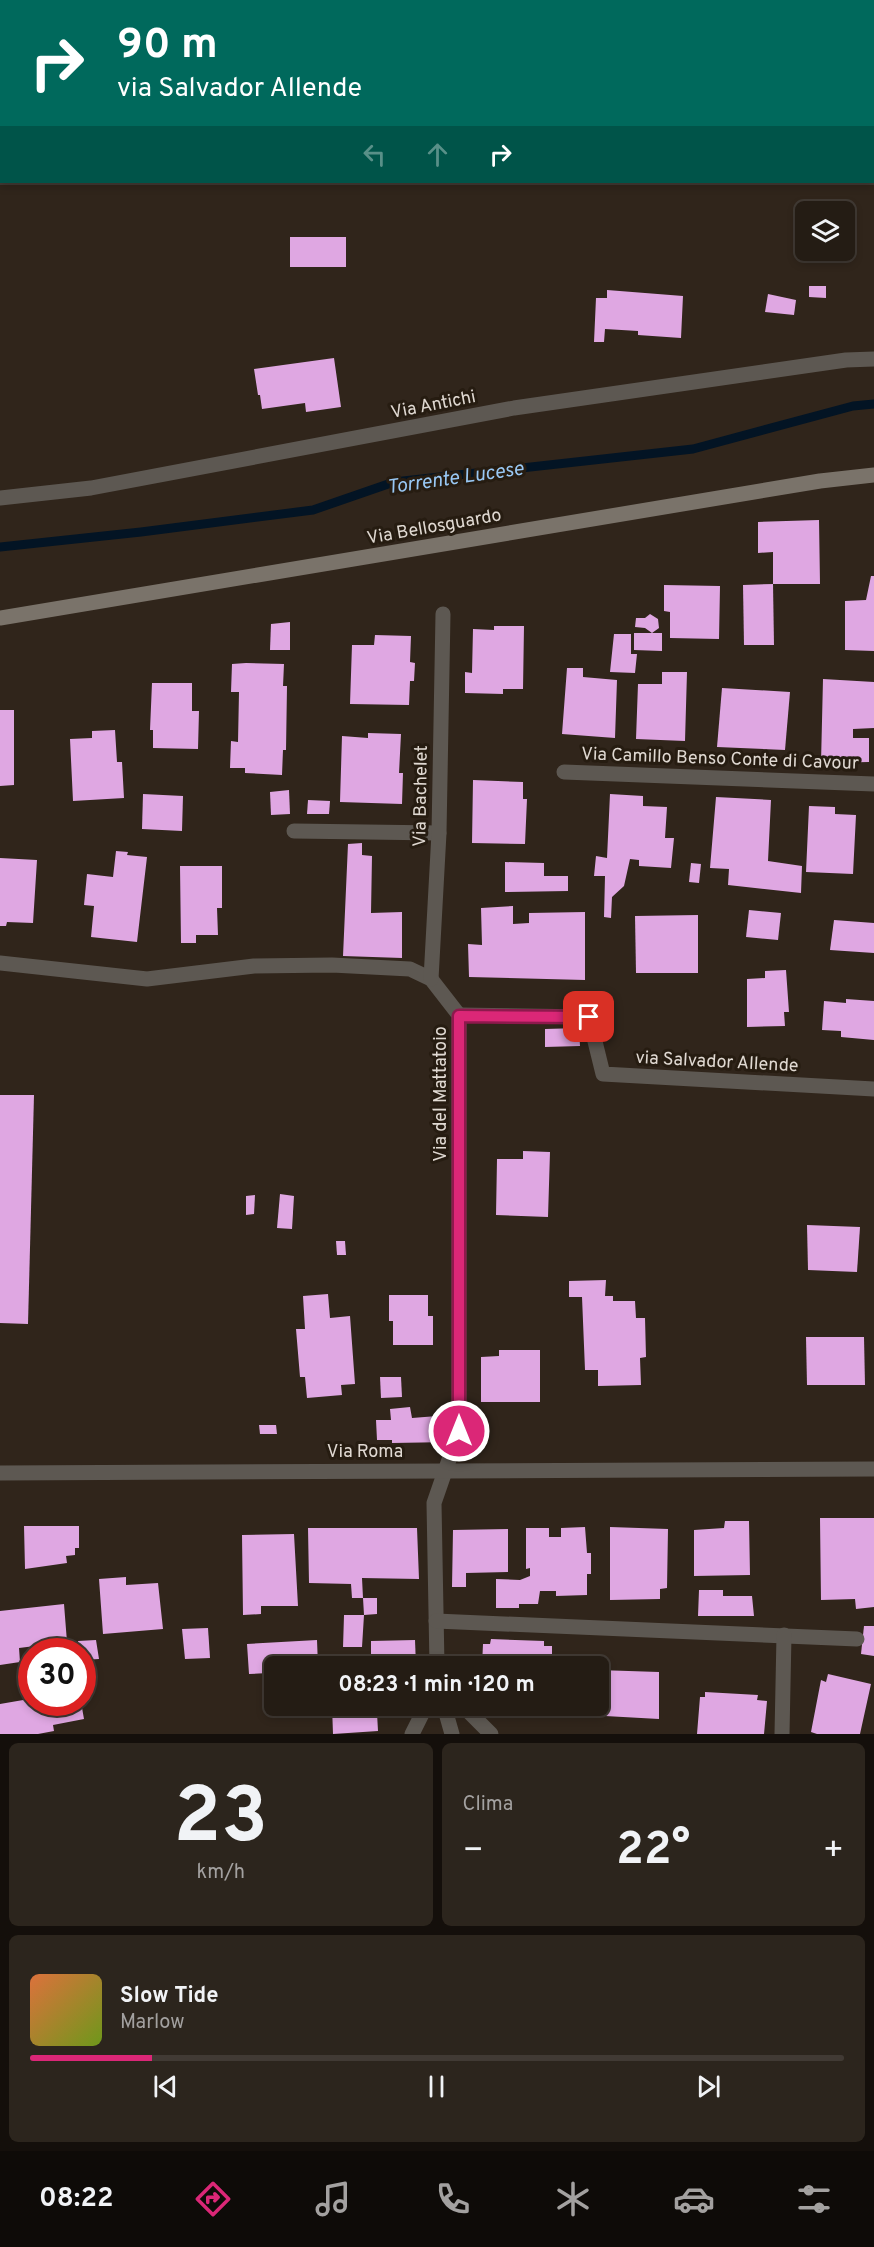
<!DOCTYPE html>
<html lang="it">
<head>
<meta charset="utf-8">
<style>
	:root { --surface:#241c14; --page:#2c251d; --text:#f1f3f6; --muted:#a3a1a0; --line:#413a34; --accent:#db2777 }
	body { margin:0; font-family:Overpass,sans-serif; background:var(--page); color:var(--text); height:100vh; display:flex; flex-direction:column; font-size:22px; white-space:nowrap }
	* { box-sizing:border-box; margin:0 }
	p { font-size:20px; color:var(--muted) }
	.icon { flex:none; width:33px; height:33px; fill:none; stroke:currentColor; stroke-width:2; stroke-linecap:round; stroke-linejoin:round }
	.map { position:relative; height:1734px; overflow:hidden }
	.sheet { display:flex; flex-direction:column; gap:9px; padding:9px; background:#140f0b; flex:1 }
	.sheet>* { flex:none }
	.guide { position:absolute; left:0px; top:0px; width:874px; height:183px; box-shadow:0 3px 9px #0003,0 0 0 2px var(--line); background:#00695c; color:#fff; overflow:hidden }
	.controls { position:absolute; left:795px; top:201px; display:grid; gap:12px }
	.controls a { display:grid; place-items:center; width:60px; height:60px; border-radius:9px; background:var(--surface); box-shadow:0 3px 9px #0003,0 0 0 2px var(--line); font-size:30px }
	.speed { position:absolute; left:18px; top:1638px; display:flex; gap:12px; font-size:30px; font-weight:700; text-align:center }
	.speed>* { display:grid; place-content:center; width:78px; height:78px; border-radius:50%; background:var(--surface); box-shadow:0 3px 9px #0003,0 0 0 2px var(--line); line-height:1 }
	.speed .limit { border:9px solid #d22; background:#fff; color:#111 }
	.pin { position:absolute; display:grid; place-items:center; width:51px; height:51px; color:#fff; margin:-26px; border-radius:12px; box-shadow:0 3px 9px #0006 }
	.me { position:absolute; width:66px; margin:-33px; rotate:0deg; stroke-linejoin:round; filter:drop-shadow(0 0 4px #0008) }
	.turn { display:flex; align-items:center; gap:21px; height:126px; padding:0 18px; font-size:27px }
	.turn .icon { width:78px; height:78px; stroke-width:2.5 }
	.turn b { display:block; font-size:42px; line-height:51px }
	.lanes { display:flex; align-items:center; height:57px; padding:0 18px; background:#0003; justify-content:center; gap:30px; direction:ltr }
	.lanes .off { opacity:.35 }
	.big { font-size:45px; font-weight:700; line-height:1.1 }
	.sheet .card { flex:1; display:flex; flex-direction:column; justify-content:center; gap:9px; min-width:0; padding:0 21px; border-radius:9px; background:var(--page) }
	.sheet .dial { align-items:center; gap:0 }
	.dial b { font-size:78px; line-height:1 }
	.song { display:flex; align-items:center; gap:18px }
	.cover { width:72px; height:72px; border-radius:9px; background:linear-gradient(135deg,hsl(20 70% 55%),hsl(80 70% 35%)) }
	.played { height:6px; border-radius:3px; background:linear-gradient(90deg,var(--accent) 15%,var(--line) 15%) }
	.keys { display:flex; justify-content:space-around; direction:ltr }
	.heat { display:flex; justify-content:space-between; align-items:center; font-size:33px; direction:ltr }
	.sheet .tiles { flex:1; display:grid; gap:9px; grid-template-columns:1fr 1fr }
	.card:last-child { grid-column:span 2 }
	.trip { position:absolute; left:264px; top:1656px; width:345px; height:60px; border-radius:9px; background:var(--surface); box-shadow:0 3px 9px #0003,0 0 0 2px var(--line); font-weight:700; line-height:60px; text-align:center }
	.tab-bar { display:flex; height:96px; justify-content:space-around; align-items:center; background:#0e0b08; color:var(--muted) }
	.tab-bar .icon { width:42px; height:42px }
	.tab-bar .active { color:var(--accent) }
	.tab-bar b { font-size:27px; color:var(--text) }
	.map>svg:first-child { display:block }
	.lines { fill:none; stroke-linecap:round; stroke-linejoin:round }
	.stream { stroke:#031424; stroke-width:9 }
	.building { fill:#dfa7e2 }
	.service { stroke:#5d5852; stroke-width:15 }
	.minor { stroke:#5d5852; stroke-width:15 }
	.tertiary { stroke:#5d5852; stroke-width:15 }
	.secondary { stroke:#7a736a; stroke-width:15 }
	.route-casing { stroke:#8e194d; stroke-width:15 }
	.route { stroke:#db2777; stroke-width:10 }
	.labels { text-anchor:middle; stroke-width:6; stroke-linejoin:round; paint-order:stroke }
	.street-label { font-size:18px; fill:#e0d9d2; stroke:#261c11 }
	.water-label { font-size:20px; font-style:italic; fill:#99c8f4; stroke:#261c11 }
</style>
</head>
<body>
<div class="map">
<svg width="874" height="1734" viewBox="0 0 874 1734">
	<rect width="100%" height="100%" fill="#30251b"/>
	<g class="lines">
		<polyline class="stream" points="0,547 141,532 313,510 394,482 693,449 853,406 874,404"/>
	</g>
	<g class="building">
		<rect x="290" y="237" width="56" height="30"/>
		<polygon points="809,286 826,286 826,298 809,297"/>
		<polygon points="607,290 683,296 681,338 638,335 638,331 605,329 604,342 594,342 596,298 607,298"/>
		<polygon points="768,294 796,300 794,315 765,312"/>
		<polygon points="334,358 341,407 306,412 305,403 262,409 260,395 258,395 254,369"/>
		<polygon points="819,520 820,584 773,584 773,552 758,553 758,522"/>
		<polygon points="871,576 874,576 874,651 845,650 845,601 866,600"/>
		<polygon points="773,584 774,645 744,645 743,585"/>
		<polygon points="664,585 720,586 719,639 670,638 670,612 664,611"/>
		<polygon points="650,614 658,619 659,628 652,633 645,628 635,627 636,618 645,618"/>
		<polygon points="290,622 290,650 270,650 271,624"/>
		<polygon points="494,626 524,626 523,689 503,689 503,694 465,693 465,672 472,673 473,629 494,630"/>
		<polygon points="634,633 662,633 662,651 634,650"/>
		<polygon points="614,634 631,634 631,654 637,654 635,673 610,672"/>
		<polygon points="375,635 411,636 410,662 415,663 414,681 410,681 409,705 350,704 352,645 374,645"/>
		<polygon points="246,663 284,664 283,686 287,686 286,750 283,750 282,775 245,773 245,768 230,768 231,741 238,742 239,692 231,692 232,664"/>
		<polygon points="567,668 583,668 583,677 617,680 615,738 562,734"/>
		<polygon points="662,672 687,672 685,741 636,739 638,684 662,684"/>
		<polygon points="823,679 874,682 874,728 853,729 853,738 869,738 869,762 821,763"/>
		<polygon points="152,683 192,683 192,711 199,711 198,749 153,748 153,730 150,730"/>
		<polygon points="722,688 790,692 785,750 717,747"/>
		<polygon points="0,710 14,710 14,785 0,786"/>
		<polygon points="115,730 117,762 122,762 124,798 73,801 70,739 92,738 92,731"/>
		<polygon points="368,733 401,734 399,773 403,773 402,804 340,802 342,736 368,738"/>
		<polygon points="473,780 523,782 523,799 527,799 525,844 472,843"/>
		<polygon points="289,790 290,814 271,815 270,792"/>
		<polygon points="143,794 183,796 182,831 142,829"/>
		<polygon points="610,794 643,796 643,806 667,807 665,838 674,838 671,868 639,866 639,860 630,859 624,886 612,897 611,918 604,917 605,876 594,876 596,856 607,858"/>
		<polygon points="716,797 771,800 768,861 802,866 801,893 728,885 729,869 710,868"/>
		<polygon points="308,800 330,801 329,814 307,814"/>
		<polygon points="809,806 835,807 835,814 856,815 853,874 806,872"/>
		<polygon points="362,843 362,855 372,856 371,913 402,912 402,958 343,956 348,844"/>
		<polygon points="116,851 128,852 127,855 147,857 137,942 91,937 94,906 84,905 87,874 113,877"/>
		<polygon points="0,858 37,860 33,923 7,922 6,926 0,926"/>
		<polygon points="505,862 544,863 544,876 568,876 568,891 505,892"/>
		<polygon points="691,863 701,864 699,883 689,882"/>
		<polygon points="180,866 222,866 222,908 217,908 218,935 196,935 196,943 181,943"/>
		<polygon points="513,906 513,924 529,923 529,913 585,912 585,980 469,977 468,944 482,945 481,908"/>
		<polygon points="749,910 781,913 778,940 746,937"/>
		<polygon points="698,915 698,973 636,973 635,916"/>
		<polygon points="834,920 874,923 874,953 830,950"/>
		<polygon points="786,970 789,1012 784,1012 785,1026 747,1027 747,979 765,978 765,971"/>
		<polygon points="846,999 874,1001 874,1040 841,1037 841,1031 822,1030 824,1001 846,1003"/>
		<polygon points="579,1028 580,1046 545,1047 545,1029"/>
		<polygon points="0,1095 34,1095 28,1324 0,1323"/>
		<polygon points="523,1151 550,1152 548,1217 496,1215 497,1159 523,1159"/>
		<polygon points="280,1194 294,1196 292,1229 277,1228"/>
		<polygon points="255,1195 254,1214 246,1215 246,1196"/>
		<polygon points="807,1225 860,1227 857,1272 808,1270"/>
		<polygon points="336,1241 345,1241 346,1255 337,1255"/>
		<polygon points="606,1280 605,1296 613,1296 613,1301 635,1301 636,1318 645,1318 646,1357 640,1358 641,1385 598,1386 598,1370 585,1370 582,1297 569,1297 569,1281"/>
		<polygon points="328,1294 330,1318 350,1316 355,1384 341,1385 342,1395 307,1398 305,1377 300,1377 296,1329 305,1329 303,1296"/>
		<polygon points="389,1295 428,1295 428,1316 433,1316 433,1345 393,1345 393,1321 389,1321"/>
		<polygon points="806,1337 864,1337 865,1385 807,1385"/>
		<polygon points="499,1350 540,1350 540,1402 481,1402 481,1357 499,1356"/>
		<polygon points="380,1377 401,1377 402,1397 381,1398"/>
		<polygon points="410,1407 412,1418 450,1415 451,1442 392,1443 392,1440 377,1440 376,1420 391,1420 390,1409"/>
		<polygon points="259,1425 276,1425 277,1434 260,1434"/>
		<polygon points="820,1518 874,1518 874,1607 856,1609 855,1599 821,1600"/>
		<polygon points="725,1521 749,1521 750,1575 694,1576 694,1530 724,1528"/>
		<polygon points="24,1526 79,1526 79,1548 75,1548 75,1555 66,1556 67,1563 25,1569"/>
		<polygon points="585,1527 587,1553 591,1553 591,1574 587,1574 587,1595 556,1596 556,1591 540,1591 538,1604 519,1604 519,1608 496,1608 496,1579 520,1580 530,1576 530,1568 526,1569 526,1528 549,1528 549,1537 561,1537 561,1528"/>
		<polygon points="610,1527 668,1529 667,1588 660,1589 660,1599 610,1600"/>
		<polygon points="308,1528 417,1528 419,1579 362,1578 363,1598 377,1598 377,1614 364,1615 363,1598 352,1598 351,1584 309,1583"/>
		<polygon points="508,1529 508,1572 466,1573 466,1587 452,1587 453,1530"/>
		<polygon points="294,1534 298,1606 261,1606 261,1614 243,1615 242,1535"/>
		<polygon points="126,1577 126,1585 158,1583 163,1629 103,1634 99,1579"/>
		<polygon points="699,1590 723,1590 723,1596 752,1596 754,1616 698,1616"/>
		<polygon points="64,1604 67,1642 19,1648 20,1662 0,1665 0,1611"/>
		<polygon points="344,1615 364,1615 362,1647 343,1647"/>
		<polygon points="864,1626 874,1626 874,1656 861,1654"/>
		<polygon points="208,1628 210,1658 185,1659 182,1629"/>
		<polygon points="491,1639 544,1641 544,1646 552,1646 552,1666 482,1666 483,1644 490,1644"/>
		<polygon points="96,1640 99,1659 82,1660 82,1652 80,1652 78,1641"/>
		<polygon points="317,1640 318,1666 274,1666 274,1696 269,1696 268,1673 249,1674 247,1644"/>
		<polygon points="415,1640 416,1666 371,1666 371,1641"/>
		<polygon points="598,1670 659,1672 659,1719 587,1715 587,1706 598,1706"/>
		<polygon points="828,1674 871,1684 860,1734 817,1734 811,1732 821,1680 826,1682"/>
		<polygon points="32,1686 32,1702 81,1702 84,1719 53,1725 54,1731 38,1734 0,1734 0,1704 29,1699 27,1687"/>
		<polygon points="705,1692 758,1695 757,1700 767,1701 764,1734 697,1734 700,1697 705,1697"/>
		<polygon points="332,1706 362,1706 362,1712 377,1713 378,1731 333,1734"/>
	</g>
	<g class="lines">
		<polyline class="service" points="459,1015 589,1017 603,1074 874,1089"/>
		<g class="minor">
			<polyline points="860,0 861,2"/>
			<polyline points="873,20 874,21"/>
			<polyline points="0,498 91,488 514,408 846,360 874,359"/>
			<polyline points="564,772 874,784"/>
			<polyline points="294,831 439,833"/>
			<polyline points="0,963 147,979 254,966 332,965 410,969 431,979 459,1015 459,1431 434,1503 437,1666"/>
			<polyline points="431,979 439,833 443,614"/>
			<polyline points="436,1621 857,1639"/>
			<polyline points="444,1706 452,1734"/>
			<polyline points="463,1706 491,1734"/>
			<polyline points="412,1734 426,1706"/>
			<polyline points="782,1734 784,1635"/>
		</g>
		<polyline class="tertiary" points="0,1473 874,1469"/>
		<polyline class="secondary" points="0,618 820,481 874,475"/>
	</g>
	<g class="lines">
		<defs>
			<polyline id="route" points="459,1431 459,1016 589,1017"/>
		</defs>
		<use href="#route" class="route-casing"/>
		<use href="#route" class="route"/>
	</g>
	<g class="labels">
		<g class="street-label">
			<text transform="translate(433 404) rotate(-11)" y="6">Via Antichi</text>
			<text transform="translate(434 526) rotate(-10)" y="6">Via Bellosguardo</text>
			<text transform="translate(720 758) rotate(2)" y="6">Via Camillo Benso Conte di Cavour</text>
			<text transform="translate(420 796) rotate(-89)" y="6">Via Bachelet</text>
			<text transform="translate(717 1061) rotate(3)" y="6">via Salvador Allende</text>
			<text transform="translate(440 1094) rotate(-90)" y="6">Via del Mattatoio</text>
			<text x="365" y="1457">Via Roma</text>
		</g>
		<g class="water-label">
			<text transform="translate(455 477) rotate(-8)" y="7">Torrente Lucese</text>
		</g>
	</g>
</svg>
<div class="controls">
<a><svg class="icon" aria-label="layers" viewBox="0 0 24 24"><path d="M12 4l9 5-9 5-9-5zM3 14l9 5 9-5"/></svg></a>
</div>
<div class="speed"><div class="limit">30</div></div>
<div class="pin" style="left:589px;top:1017px;background:#d93025"><svg class="icon" aria-label="arrive" viewBox="0 0 24 24"><path d="M6 21V4h12l-3 4 3 4H6"/></svg></div>
<svg class="me" style="left:459px;top:1431px" viewBox="-20 -20 40 40"><circle r="17" fill="#db2777" stroke="#fff" stroke-width="3"/><path d="M0-11L8 9 0 5-8 9z" fill="#fff"/></svg>
<div class="trip">08:23 · 1 min · 120 m</div>
<div class="guide">
<div class="turn"><svg class="icon" aria-label="right" viewBox="0 0 24 24"><path d="M7 20v-9h11M14 6l5 5-5 5"/></svg><div><b>90 m</b>via Salvador Allende</div></div>
<div class="lanes"><svg class="icon off" aria-label="left" viewBox="0 0 24 24"><path d="M17 20v-9H6M10 6l-5 5 5 5"/></svg><svg class="icon off" aria-label="ahead" viewBox="0 0 24 24"><path d="M12 20V5M6 11l6-6 6 6"/></svg><svg class="icon" aria-label="right" viewBox="0 0 24 24"><path d="M7 20v-9h11M14 6l5 5-5 5"/></svg></div>
</div>
</div>
<section class="sheet">
<div class="tiles">
<div class="card dial"><b>23</b><p>km/h</p></div>
<div class="card"><p>Clima</p>
<div class="heat"><a>−</a><b class="big">22°</b><a>+</a></div>
</div>
<div class="card">
<div class="song"><i class="cover"></i><div><b>Slow Tide</b><p>Marlow</p></div></div>
<div class="played"></div>
<div class="keys"><svg class="icon" aria-label="previous" viewBox="0 0 24 24"><path d="M18 5L8 12l10 7zM5 5v14"/></svg><svg class="icon" aria-label="pause" viewBox="0 0 24 24"><path d="M8 5v14M16 5v14"/></svg><svg class="icon" aria-label="next" viewBox="0 0 24 24"><path d="M6 5l10 7-10 7zM19 5v14"/></svg></div>
</div>
</div>
</section>
<nav class="tab-bar">
<b>08:22</b>
<svg class="icon active" aria-label="directions" viewBox="0 0 24 24"><path d="M12 3l9 9-9 9-9-9zM9 14v-3h6M13 9l2 2-2 2"/></svg>
<svg class="icon" aria-label="music" viewBox="0 0 24 24"><path d="M9 18V5l10-2v13"/><circle cx="6" cy="18" r="3"/><circle cx="16" cy="16" r="3"/></svg>
<svg class="icon" aria-label="phone" viewBox="0 0 24 24"><path d="M5 4h4l2 5-3 2q2 4 5 5l2-3 5 2v4C11 20 4 13 5 4z"/></svg>
<svg class="icon" aria-label="climate" viewBox="0 0 24 24"><path d="M12 3v18M4 7l16 10M4 17L20 7"/></svg>
<svg class="icon" aria-label="car" viewBox="0 0 24 24"><path d="M5 17H2v-5l4-1 3-4h7l3 4 3 1v5h-3M9 17h6M6 11h13"/><circle cx="7" cy="17" r="2"/><circle cx="17" cy="17" r="2"/></svg>
<svg class="icon" aria-label="filters" viewBox="0 0 24 24"><path d="M4 7h16M4 17h16"/><circle cx="9" cy="7" r="2"/><circle cx="15" cy="17" r="2"/></svg>
</nav>
</body>
</html>
